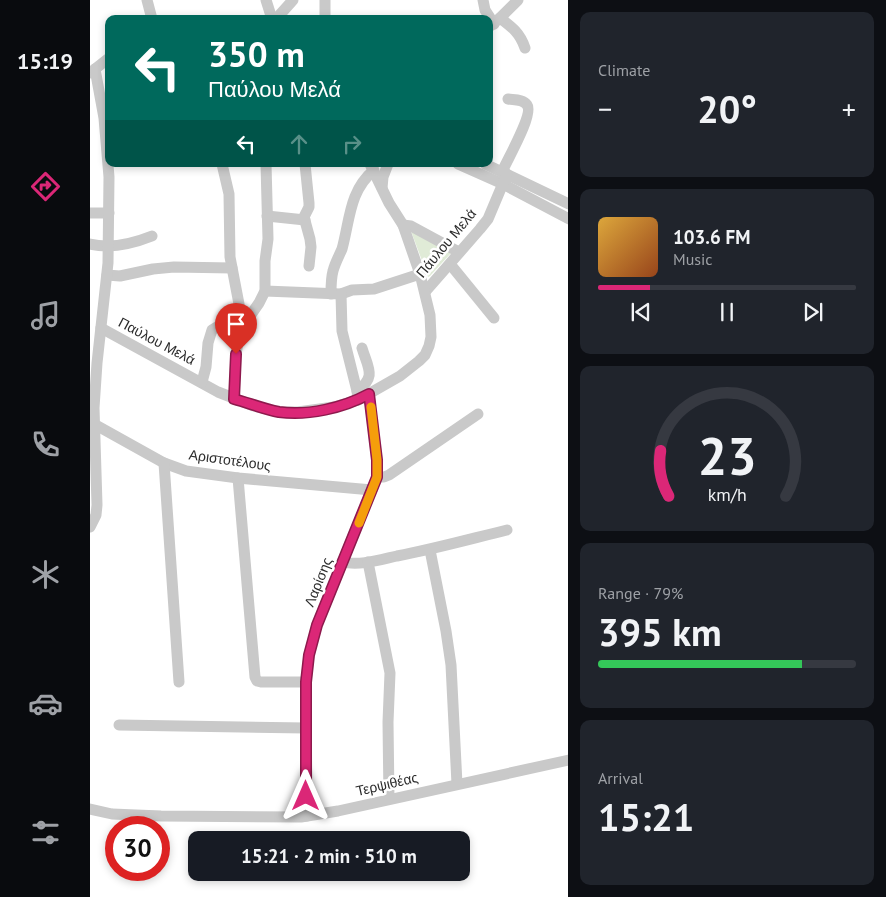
<!DOCTYPE html>
<html lang="en">
<head>
<meta charset="utf-8">
<style>
	:root { --surface:#171b24; --page:#20242c; --text:#f1f3f6; --muted:#9ea1a6; --line:#363941; --accent:#db2777 }
	body { margin:0; font-family:"PT Sans",sans-serif; background:var(--page); color:var(--text); height:100vh; display:flex; flex-direction:column; font-size:19px; white-space:nowrap }
	* { box-sizing:border-box; margin:0 }
	p { font-size:16px; color:var(--muted) }
	.icon { flex:none; width:28px; height:28px; fill:none; stroke:currentColor; stroke-width:2; stroke-linecap:round; stroke-linejoin:round }
	.map { position:relative; flex:1; overflow:hidden }
	.details { display:flex; flex-direction:column; gap:12px; padding:12px; background:#0d0f14; width:318px }
	.details>* { flex:none }
	.top-card { position:absolute; left:15px; top:15px; width:388px; height:152px; border-radius:10px; box-shadow:0 2px 8px #0003; background:#00695c; color:#fff; overflow:hidden }
	.speed { position:absolute; left:15px; top:816px; display:flex; gap:10px; font-size:25px; font-weight:700; text-align:center }
	.speed>* { display:grid; place-content:center; width:65px; height:65px; border-radius:50%; background:var(--surface); box-shadow:0 2px 8px #0003; line-height:1 }
	.speed .limit { border:8px solid #d22; background:#fff; color:#111 }
	.pin { position:absolute; display:grid; place-items:center; width:42px; height:42px; color:#fff; margin:-51px -21px; border-radius:50% 50% 50% 0; rotate:-45deg; box-shadow:0 0 5px #0007 }
	.pin .icon { rotate:45deg }
	.me { position:absolute; width:55px; margin:-28px; rotate:0deg; stroke-linejoin:round; filter:drop-shadow(0 0 4px #0008) }
	.turn { display:flex; align-items:center; gap:18px; height:105px; padding:0 20px; font-size:22px }
	.turn .icon { width:65px; height:65px; stroke-width:2.5 }
	.turn b { display:block; font-size:35px; line-height:42px }
	.lanes { display:flex; align-items:center; height:48px; padding:0 20px; background:#0003; justify-content:center; gap:25px; direction:ltr }
	.lanes .off { opacity:.35 }
	.big { font-size:38px; font-weight:800; line-height:1.1 }
	.details .tile { flex:1; display:flex; flex-direction:column; justify-content:center; gap:8px; min-width:0; padding:0 18px; border-radius:10px; background:var(--page) }
	.details .dial { align-items:center; gap:0 }
	.dial svg { height:130px; overflow:visible; fill:none; stroke:var(--line); stroke-width:7; stroke-linecap:round; text-anchor:middle }
	.dial text { fill:var(--text); stroke:none }
	.song { display:flex; align-items:center; gap:15px }
	.cover { width:60px; height:60px; border-radius:8px; background:linear-gradient(135deg,hsl(40 70% 55%),hsl(20 70% 35%)) }
	.played { height:5px; border-radius:2px; background:linear-gradient(90deg,var(--accent) 20%,var(--line) 20%) }
	.keys { display:flex; justify-content:space-around; direction:ltr }
	.heat { display:flex; justify-content:space-between; align-items:center; font-size:28px; direction:ltr }
	.charge { height:8px; border-radius:4px; background:linear-gradient(90deg,#34c759 79%,var(--line) 0) }
	.trip { position:absolute; left:98px; top:831px; width:282px; height:50px; border-radius:10px; background:var(--surface); box-shadow:0 2px 8px #0003; font-weight:800; line-height:50px; text-align:center }
	main { display:flex; flex:1; min-height:0 }
	.dock { display:flex; flex-direction:column; width:90px; justify-content:space-around; align-items:center; background:#090b0e; color:var(--muted) }
	.dock .icon { width:35px; height:35px }
	.dock .current { color:var(--accent) }
	.dock b { font-size:22px; color:var(--text) }
	.map>svg:first-child { display:block }
	.green { fill:#e0ebd7 }
	.lines { fill:none; stroke-linecap:round; stroke-linejoin:round }
	.minor { stroke:#c9c9c9; stroke-width:11 }
	.route-casing { stroke:#8e194d; stroke-width:12 }
	.route { stroke:#db2777; stroke-width:9 }
	.slow { stroke:#f59e0b; stroke-width:9 }
	.labels { text-anchor:middle; stroke-width:5; stroke-linejoin:round; paint-order:stroke }
	.street-label { font-size:14px; fill:#2c2c2c; stroke:#fff }
</style>
</head>
<body>
<main>
<nav class="dock">
<b>15:19</b>
<svg class="icon current" aria-label="directions" viewBox="0 0 24 24"><path d="M12 3l9 9-9 9-9-9zM9 14v-3h6M13 9l2 2-2 2"/></svg>
<svg class="icon" aria-label="music" viewBox="0 0 24 24"><path d="M9 18V5l10-2v13"/><circle cx="6" cy="18" r="3"/><circle cx="16" cy="16" r="3"/></svg>
<svg class="icon" aria-label="phone" viewBox="0 0 24 24"><path d="M5 4h4l2 5-3 2q2 4 5 5l2-3 5 2v4C11 20 4 13 5 4z"/></svg>
<svg class="icon" aria-label="climate" viewBox="0 0 24 24"><path d="M12 3v18M4 7l16 10M4 17L20 7"/></svg>
<svg class="icon" aria-label="car" viewBox="0 0 24 24"><path d="M5 17H2v-5l4-1 3-4h7l3 4 3 1v5h-3M9 17h6M6 11h13"/><circle cx="7" cy="17" r="2"/><circle cx="17" cy="17" r="2"/></svg>
<svg class="icon" aria-label="filters" viewBox="0 0 24 24"><path d="M4 7h16M4 17h16"/><circle cx="9" cy="7" r="2"/><circle cx="15" cy="17" r="2"/></svg>
</nav>
<div class="map">
<svg width="479" height="897" viewBox="0 0 479 897">
	<rect width="100%" height="100%" fill="#fff"/>
	<polygon class="green" points="321,231 362,252 340,276 338,277"/>
	<g class="lines">
		<g class="minor">
			<polyline points="57,0 62,19"/>
			<polyline points="176,0 182,19"/>
			<polyline points="235,0 235,19"/>
			<polyline points="393,0 395,10 404,24"/>
			<path d="M410,18c12,9 20,15 25,30"/>
			<polyline points="186,19 203,0"/>
			<polyline points="399,27 410,18 428,0"/>
			<polyline points="0,73 19,58"/>
			<polyline points="132,164 139,194 140,257 149,304 150,319 152,328"/>
			<polyline points="215,164 219,203 219,207 214,217 220,239 221,247 219,266"/>
			<polyline points="368,164 413,184 479,219"/>
			<polyline points="395,164 479,204"/>
			<path d="M412,172c5,-12 32,-58 25,-67 -4,-6 -13,-5 -19,-6"/>
			<polyline points="292,188 293,177 298,164"/>
			<polyline points="0,213 19,213"/>
			<polyline points="177,216 215,220"/>
			<polyline points="313,225 321,226 369,252"/>
			<path d="M0,244c21,5 42,0 62,-8"/>
			<polyline points="360,264 404,318"/>
			<polyline points="17,275 30,276 63,269 84,267 142,268"/>
			<polyline points="175,291 251,294 262,290 284,289 330,274"/>
			<polyline points="335,292 390,229 398,219 417,174"/>
			<path d="M241,294c0,-8 0,-16 2,-23 2,-8 6,-15 9,-22 8,-29 7,-58 32,-79"/>
			<polyline points="251,294 252,331 267,391 268,400"/>
			<polyline points="11,328 128,392 164,406 189,412 208,412 244,407 268,400 310,376 329,361 335,355 339,346 341,337 340,315 330,274 313,225 299,203 280,164"/>
			<polyline points="112,382 116,367 118,343 122,330 150,313"/>
			<path d="M267,391c20,-14 11,-23 5,-43"/>
			<polyline points="144,399 146,354 149,337 151,329 169,303 175,291 175,261 178,239 176,164"/>
			<polyline points="4,424 74,463 96,471 148,478 282,490"/>
			<polyline points="74,463 89,682"/>
			<polyline points="287,477 294,477 299,475 388,414"/>
			<polyline points="148,478 165,677 167,681 171,682 216,682"/>
			<polyline points="0,527 6,515 7,505 4,408 7,363 18,263 19,177 14,118 5,69"/>
			<polyline points="340,550 356,631 361,665 367,784"/>
			<path d="M252,562c18,4 37,-2 55,-6 37,-7 73,-17 110,-26"/>
			<polyline points="278,562 300,673 298,722 299,799"/>
			<polyline points="29,725 216,728"/>
			<polyline points="0,809 22,814 71,816 211,817 248,811 479,760"/>
			<polyline points="217,816 216,682 219,655 227,625 287,477 287,460 279,394"/>
		</g>
	</g>
	<g class="lines">
		<defs>
			<path id="route" d="M146,354l-2,45c15,4 29,10 45,13 29,4 64,-4 90,-18l8,66v17l-60,148 -8,30 -3,27v114"/>
		</defs>
		<use href="#route" class="route-casing"/>
		<use href="#route" class="route"/>
		<polyline class="slow" points="269,523 287,477 287,460 281,407"/>
	</g>
	<g class="labels">
		<g class="street-label">
			<text transform="translate(356 243) rotate(-50)" y="5">Πάυλου Μελά</text>
			<text transform="translate(67 341) rotate(28)" y="5">Παύλου Μελά</text>
			<text transform="translate(140 460) rotate(8)" y="5">Αριστοτέλους</text>
			<text transform="translate(228 582) rotate(-68)" y="5">Λαρίσης</text>
			<text transform="translate(297 784) rotate(-13)" y="5">Τερψιθέας</text>
		</g>
	</g>
</svg>
<div class="speed"><div class="limit">30</div></div>
<div class="pin" style="left:146px;top:354px;background:#d93025"><svg class="icon" aria-label="arrive" viewBox="0 0 24 24"><path d="M6 21V4h12l-3 4 3 4H6"/></svg></div>
<svg class="me" style="left:216px;top:796px" viewBox="-20 -20 40 40"><path d="M0-17L14 15 0 8-14 15z" fill="#db2777" stroke="#fff" stroke-width="4"/></svg>
<div class="trip">15:21 · 2 min · 510 m</div>
<div class="top-card">
<div class="turn"><svg class="icon" aria-label="left" viewBox="0 0 24 24"><path d="M17 20v-9H6M10 6l-5 5 5 5"/></svg><div><b>350 m</b>Παύλου Μελά</div></div>
<div class="lanes"><svg class="icon" aria-label="left" viewBox="0 0 24 24"><path d="M17 20v-9H6M10 6l-5 5 5 5"/></svg><svg class="icon off" aria-label="ahead" viewBox="0 0 24 24"><path d="M12 20V5M6 11l6-6 6 6"/></svg><svg class="icon off" aria-label="right" viewBox="0 0 24 24"><path d="M7 20v-9h11M14 6l5 5-5 5"/></svg></div>
</div>
</div>
<section class="details">
<div class="tile"><p>Climate</p>
<div class="heat"><a>−</a><b class="big">20°</b><a>+</a></div>
</div>
<div class="tile">
<div class="song"><i class="cover"></i><div><b>103.6 FM</b><p>Music</p></div></div>
<div class="played"></div>
<div class="keys"><svg class="icon" aria-label="previous" viewBox="0 0 24 24"><path d="M18 5L8 12l10 7zM5 5v14"/></svg><svg class="icon" aria-label="pause" viewBox="0 0 24 24"><path d="M8 5v14M16 5v14"/></svg><svg class="icon" aria-label="next" viewBox="0 0 24 24"><path d="M6 5l10 7-10 7zM19 5v14"/></svg></div>
</div>
<div class="tile dial"><svg viewBox="0 0 100 80">
<path d="M14 69A42 42 0 1 1 86 69"/>
<path d="M14 69A42 42 0 0 1 9 41" stroke="#db2777"/>
<text x="50" y="56" font-size="32" font-weight="700">23</text>
<text x="50" y="72" font-size="11">km/h</text>
</svg></div>
<div class="tile"><p>Range · 79%</p><b class="big">395 km</b><div class="charge"></div></div>
<div class="tile"><p>Arrival</p><b class="big">15:21</b></div>
</section>
</main>
</body>
</html>
